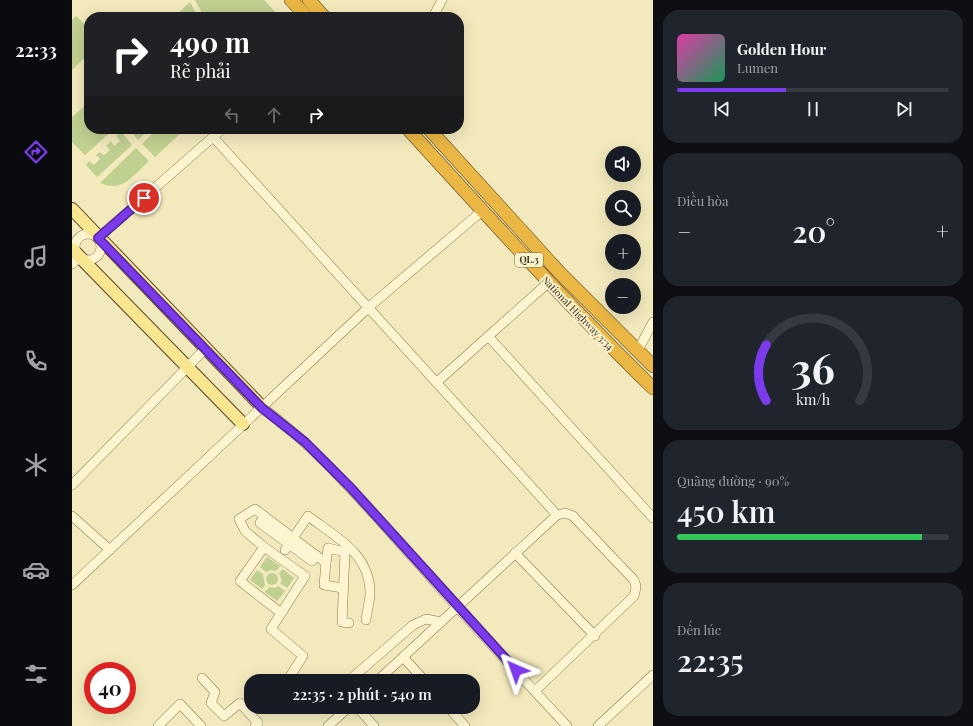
<!DOCTYPE html>
<html lang="vi">
<head>
<meta charset="utf-8">
<style>
	:root { --surface:#171b24; --page:#20242c; --text:#f1f3f6; --muted:#9ea1a6; --line:#363941; --accent:#7c3aed }
	body { margin:0; font-family:"Playfair Display",serif; background:var(--page); color:var(--text); height:100vh; display:flex; flex-direction:column; font-size:15px; white-space:nowrap }
	* { box-sizing:border-box; margin:0 }
	p { font-size:13px; color:var(--muted) }
	.icon { flex:none; width:22px; height:22px; fill:none; stroke:currentColor; stroke-width:2; stroke-linecap:round; stroke-linejoin:round }
	.map { position:relative; flex:1; overflow:hidden }
	.side { display:flex; flex-direction:column; gap:10px; padding:10px; background:#0d0f14; width:320px }
	.side>* { flex:none }
	.top-card { position:absolute; left:12px; top:12px; width:380px; height:122px; border-radius:16px; box-shadow:0 4px 16px #0002; background:#202124; color:#fff; overflow:hidden }
	.tools { position:absolute; left:533px; top:146px; display:grid; gap:8px }
	.tools a { display:grid; place-items:center; width:36px; height:36px; border-radius:50%; background:var(--surface); box-shadow:0 4px 16px #0002; font-size:20px }
	.speed { position:absolute; left:12px; top:662px; display:flex; gap:8px; font-size:20px; font-weight:700; text-align:center }
	.speed>* { display:grid; place-content:center; width:52px; height:52px; border-radius:50%; background:var(--surface); box-shadow:0 4px 16px #0002; line-height:1 }
	.speed .limit { border:6px solid #d22; background:#fff; color:#111 }
	.pin { position:absolute; display:grid; place-items:center; width:34px; height:34px; color:#fff; margin:-17px; border:2px solid #fff; border-radius:50%; box-shadow:0 1px 4px #0007 }
	.me { position:absolute; width:44px; margin:-22px; rotate:317deg; stroke-linejoin:round; filter:drop-shadow(0 0 3px #0008) }
	.turn { display:flex; align-items:center; gap:14px; height:84px; padding:0 20px; font-size:18px }
	.turn .icon { width:52px; height:52px; stroke-width:2.5 }
	.turn b { display:block; font-size:28px; line-height:34px }
	.lanes { display:flex; align-items:center; height:38px; padding:0 20px; background:#0003; justify-content:center; gap:20px; direction:ltr }
	.lanes .off { opacity:.35 }
	.big { font-size:30px; font-weight:600; line-height:1.1 }
	.side .widget { flex:1; display:flex; flex-direction:column; justify-content:center; gap:6px; min-width:0; padding:0 14px; border-radius:16px; background:var(--page) }
	.side .dial { align-items:center; gap:0 }
	.dial svg { height:104px; overflow:visible; fill:none; stroke:var(--line); stroke-width:7; stroke-linecap:round; text-anchor:middle }
	.dial text { fill:var(--text); stroke:none }
	.song { display:flex; align-items:center; gap:12px }
	.cover { width:48px; height:48px; border-radius:6px; background:linear-gradient(135deg,hsl(320 70% 55%),hsl(150 70% 35%)) }
	.played { height:4px; border-radius:2px; background:linear-gradient(90deg,var(--accent) 40%,var(--line) 40%) }
	.keys { display:flex; justify-content:space-around; direction:ltr }
	.heat { display:flex; justify-content:space-between; align-items:center; font-size:22px; direction:ltr }
	.charge { height:6px; border-radius:3px; background:linear-gradient(90deg,#34c759 90%,var(--line) 0) }
	.trip { position:absolute; left:172px; top:674px; width:236px; height:40px; border-radius:16px; background:var(--surface); box-shadow:0 4px 16px #0002; font-weight:600; line-height:40px; text-align:center }
	main { display:flex; flex:1; min-height:0 }
	.tabs { display:flex; flex-direction:column; width:72px; justify-content:space-around; align-items:center; background:#090b0e; color:var(--muted) }
	.tabs .icon { width:28px; height:28px }
	.tabs .selected { color:var(--accent) }
	.tabs b { font-size:18px; color:var(--text) }
	.map>svg:first-child { display:block }
	.green { fill:#c0d090 }
	.lines { fill:none; stroke-linecap:round; stroke-linejoin:round }
	.minor-casing { stroke:#8b7954; stroke-width:10 }
	.major-casing { stroke:#584529; stroke-width:14 }
	.highway-casing { stroke:#584529; stroke-width:14 }
	.minor { stroke:#fcf5d0; stroke-width:9 }
	.major { stroke:#f9e690; stroke-width:12 }
	.highway { stroke:#eab744; stroke-width:13 }
	.route-casing { stroke:#51269a; stroke-width:10 }
	.route { stroke:#7c3aed; stroke-width:7 }
	.labels { text-anchor:middle; stroke-width:4; stroke-linejoin:round; paint-order:stroke }
	.shield { fill:#f8f2cd; stroke:#726850; stroke-width:1 }
	.shield-label { font-size:9px; font-weight:bold; fill:#392d1a }
	.street-label { font-size:10px; fill:#392d1a; stroke:#f8f2cd }
</style>
</head>
<body>
<main>
<nav class="tabs">
<b>22:33</b>
<svg class="icon selected" aria-label="directions" viewBox="0 0 24 24"><path d="M12 3l9 9-9 9-9-9zM9 14v-3h6M13 9l2 2-2 2"/></svg>
<svg class="icon" aria-label="music" viewBox="0 0 24 24"><path d="M9 18V5l10-2v13"/><circle cx="6" cy="18" r="3"/><circle cx="16" cy="16" r="3"/></svg>
<svg class="icon" aria-label="phone" viewBox="0 0 24 24"><path d="M5 4h4l2 5-3 2q2 4 5 5l2-3 5 2v4C11 20 4 13 5 4z"/></svg>
<svg class="icon" aria-label="climate" viewBox="0 0 24 24"><path d="M12 3v18M4 7l16 10M4 17L20 7"/></svg>
<svg class="icon" aria-label="car" viewBox="0 0 24 24"><path d="M5 17H2v-5l4-1 3-4h7l3 4 3 1v5h-3M9 17h6M6 11h13"/><circle cx="7" cy="17" r="2"/><circle cx="17" cy="17" r="2"/></svg>
<svg class="icon" aria-label="filters" viewBox="0 0 24 24"><path d="M4 7h16M4 17h16"/><circle cx="9" cy="7" r="2"/><circle cx="15" cy="17" r="2"/></svg>
</nav>
<div class="map">
<svg width="581" height="726" viewBox="0 0 581 726">
	<rect width="100%" height="100%" fill="#f2e9bc"/>
	<g class="green">
		<polygon points="123,0 192,0 208,17 132,17"/>
		<polygon points="118,2 126,17 108,17 105,14"/>
		<polygon points="4,16 17,28 17,54 0,70 0,20"/>
		<polygon points="17,102 17,129 42,129 13,155 0,142 0,117"/>
		<polygon points="57,129 78,129 66,140"/>
		<polygon points="85,129 113,129 83,157 70,144"/>
		<polygon points="49,131 60,145 25,177 14,165 17,161 22,165 28,159 24,155 28,152 32,155 38,150 34,146 39,141 42,146 48,141 44,136"/>
		<path d="M64,148l13,13c-17,15 -26,32 -49,22z"/>
		<polygon points="195,557 208,566 204,571 199,570 194,572 188,567"/>
		<polygon points="211,569 222,578 215,588 208,583 210,581 207,573"/>
		<polygon points="185,570 191,574 193,585 190,589 178,580"/>
		<circle cx="200" cy="579" r="6"/>
		<polygon points="206,586 213,591 205,601 193,592 197,587 203,588"/>
	</g>
	<g class="lines">
		<defs>
			<g id="minor">
				<polyline points="361,17 370,0"/>
				<polyline points="141,137 485,515"/>
				<circle cx="16" cy="247" r="13"/>
				<polyline points="26,238 150,129"/>
				<polyline points="0,264 8,257"/>
				<polyline points="416,336 581,518"/>
				<polyline points="566,350 581,322"/>
				<polyline points="365,382 477,282"/>
				<path d="M190,407c59,44 105,100 154,154 49,56 100,110 151,165"/>
				<polyline points="0,485 133,349"/>
				<polyline points="0,516 38,550"/>
				<polyline points="192,516 188,523 240,561 244,555"/>
				<polyline points="192,547 173,531 167,519 183,509 254,563 256,548 273,552 270,622 277,623"/>
				<path d="M213,550l23,-34c29,22 63,38 62,79 -1,9 -3,17 -4,25"/>
				<polyline points="443,553 523,636"/>
				<polyline points="254,563 252,585 271,588"/>
				<polyline points="0,585 297,307 410,211"/>
				<polyline points="209,613 168,581 192,547 233,576 199,629 231,656 215,681"/>
				<polyline points="331,657 353,681"/>
				<polyline points="130,678 143,692 139,703 152,716 168,703 186,723 183,726"/>
				<polyline points="274,681 280,678 341,625 354,619 369,622"/>
				<path d="M305,681l180,-166 8,-2 8,3 60,63c4,5 3,10 1,17l-99,95"/>
				<polyline points="285,707 302,726"/>
				<polyline points="376,707 393,726"/>
				<polyline points="86,726 108,704 129,726"/>
				<polyline points="256,726 277,707"/>
				<polyline points="526,726 581,675"/>
			</g>
			<g id="major">
				<polyline points="0,209 190,407"/>
				<polyline points="0,249 171,424"/>
			</g>
			<g id="highway">
				<polyline points="219,0 235,17"/>
				<polyline points="237,0 252,17"/>
				<path d="M336,129c80,88 160,176 245,259"/>
				<polyline points="357,129 487,272 581,366"/>
			</g>
		</defs>
		<use href="#minor" class="minor-casing"/>
		<use href="#major" class="major-casing"/>
		<use href="#highway" class="highway-casing"/>
		<use href="#minor" class="minor"/>
		<use href="#major" class="major"/>
		<use href="#highway" class="highway"/>
	</g>
	<g class="lines">
		<defs>
			<polyline id="route" points="72,198 26,238 190,408 233,442 279,488 444,670"/>
		</defs>
		<use href="#route" class="route-casing"/>
		<use href="#route" class="route"/>
	</g>
	<g class="labels">
		<rect class="shield" x="443" y="253" width="28" height="14" rx="3"/>
		<g class="shield-label">
			<text x="457" y="263">QL.3</text>
		</g>
		<g class="street-label">
			<text transform="translate(506 313) rotate(46)" y="4">National Highway 3;34</text>
		</g>
	</g>
</svg>
<div class="tools">
<a><svg class="icon" aria-label="sound" viewBox="0 0 24 24"><path d="M4 9h4l5-4v14l-5-4H4zM17 9q2 3 0 6"/></svg></a>
<a><svg class="icon" aria-label="search" viewBox="0 0 24 24"><circle cx="10" cy="10" r="6"/><path d="M15 15l6 6"/></svg></a>
<a>+</a>
<a>−</a>
</div>
<div class="speed"><div class="limit">40</div></div>
<div class="pin" style="left:72px;top:198px;background:#d93025"><svg class="icon" aria-label="arrive" viewBox="0 0 24 24"><path d="M6 21V4h12l-3 4 3 4H6"/></svg></div>
<svg class="me" style="left:444px;top:670px" viewBox="-20 -20 40 40"><path d="M0-17L14 15 0 8-14 15z" fill="#7c3aed" stroke="#fff" stroke-width="4"/></svg>
<div class="trip">22:35 · 2 phút · 540 m</div>
<div class="top-card">
<div class="turn"><svg class="icon" aria-label="right" viewBox="0 0 24 24"><path d="M7 20v-9h11M14 6l5 5-5 5"/></svg><div><b>490 m</b>Rẽ phải</div></div>
<div class="lanes"><svg class="icon off" aria-label="left" viewBox="0 0 24 24"><path d="M17 20v-9H6M10 6l-5 5 5 5"/></svg><svg class="icon off" aria-label="ahead" viewBox="0 0 24 24"><path d="M12 20V5M6 11l6-6 6 6"/></svg><svg class="icon" aria-label="right" viewBox="0 0 24 24"><path d="M7 20v-9h11M14 6l5 5-5 5"/></svg></div>
</div>
</div>
<section class="side">
<div class="widget">
<div class="song"><i class="cover"></i><div><b>Golden Hour</b><p>Lumen</p></div></div>
<div class="played"></div>
<div class="keys"><svg class="icon" aria-label="previous" viewBox="0 0 24 24"><path d="M18 5L8 12l10 7zM5 5v14"/></svg><svg class="icon" aria-label="pause" viewBox="0 0 24 24"><path d="M8 5v14M16 5v14"/></svg><svg class="icon" aria-label="next" viewBox="0 0 24 24"><path d="M6 5l10 7-10 7zM19 5v14"/></svg></div>
</div>
<div class="widget"><p>Điều hòa</p>
<div class="heat"><a>−</a><b class="big">20°</b><a>+</a></div>
</div>
<div class="widget dial"><svg viewBox="0 0 100 80">
<path d="M14 69A42 42 0 1 1 86 69"/>
<path d="M14 69A42 42 0 0 1 14 26" stroke="#7c3aed"/>
<text x="50" y="56" font-size="32" font-weight="700">36</text>
<text x="50" y="72" font-size="11">km/h</text>
</svg></div>
<div class="widget"><p>Quãng đường · 90%</p><b class="big">450 km</b><div class="charge"></div></div>
<div class="widget"><p>Đến lúc</p><b class="big">22:35</b></div>
</section>
</main>
</body>
</html>
